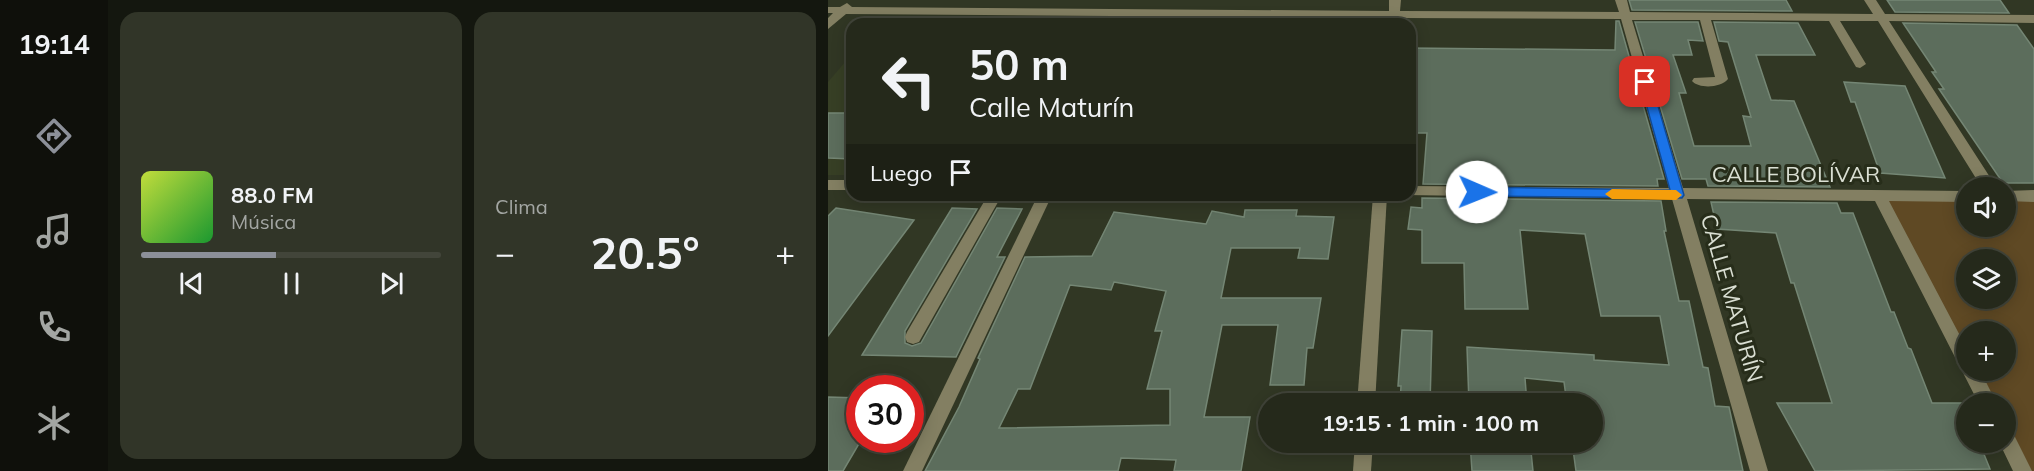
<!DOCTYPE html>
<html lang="es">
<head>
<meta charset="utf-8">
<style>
	:root { --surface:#25291b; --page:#313528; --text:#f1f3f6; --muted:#a3a6a3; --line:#42453a; --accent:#8c9099 }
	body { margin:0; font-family:Mulish,sans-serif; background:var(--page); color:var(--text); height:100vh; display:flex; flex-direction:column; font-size:22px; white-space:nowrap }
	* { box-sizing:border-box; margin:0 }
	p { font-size:20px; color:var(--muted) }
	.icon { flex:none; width:33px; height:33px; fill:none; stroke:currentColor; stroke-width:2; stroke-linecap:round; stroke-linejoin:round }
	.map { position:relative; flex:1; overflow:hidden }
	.sheet { display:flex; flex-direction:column; gap:12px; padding:12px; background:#14170f; width:720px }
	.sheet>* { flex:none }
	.top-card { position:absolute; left:18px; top:18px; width:570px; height:183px; border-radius:18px; box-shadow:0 3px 15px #0003,0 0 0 2px var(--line); background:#25291b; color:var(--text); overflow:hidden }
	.tools { position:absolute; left:1128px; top:177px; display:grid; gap:12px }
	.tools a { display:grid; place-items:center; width:60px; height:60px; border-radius:50%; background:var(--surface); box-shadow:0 3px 15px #0003,0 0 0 2px var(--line); font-size:30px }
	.speed { position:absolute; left:18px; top:375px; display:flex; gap:12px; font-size:30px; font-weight:700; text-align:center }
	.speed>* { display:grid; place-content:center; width:78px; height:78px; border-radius:50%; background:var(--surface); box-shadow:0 3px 15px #0003,0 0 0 2px var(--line); line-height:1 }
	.speed .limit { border:9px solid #d22; background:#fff; color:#111 }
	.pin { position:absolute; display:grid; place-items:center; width:51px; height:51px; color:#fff; margin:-26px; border-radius:12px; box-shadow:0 3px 9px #0006 }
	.me { position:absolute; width:66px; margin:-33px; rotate:91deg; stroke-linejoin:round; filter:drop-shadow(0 0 4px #0008) }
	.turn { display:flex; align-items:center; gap:21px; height:126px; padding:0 24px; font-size:27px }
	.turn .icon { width:78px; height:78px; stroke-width:2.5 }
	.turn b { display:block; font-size:42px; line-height:51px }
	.then { display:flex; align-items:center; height:57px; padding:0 24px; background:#0003; gap:12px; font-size:22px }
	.big { font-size:45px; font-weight:700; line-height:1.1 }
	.sheet .tile { flex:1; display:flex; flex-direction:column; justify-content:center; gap:9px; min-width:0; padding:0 21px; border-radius:18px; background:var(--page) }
	.song { display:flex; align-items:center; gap:18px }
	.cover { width:72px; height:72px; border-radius:9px; background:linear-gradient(135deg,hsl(70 70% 55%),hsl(130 70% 35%)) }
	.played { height:6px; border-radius:3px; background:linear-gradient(90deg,var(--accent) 45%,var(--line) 45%) }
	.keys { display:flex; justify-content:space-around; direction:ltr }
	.heat { display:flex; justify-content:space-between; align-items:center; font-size:33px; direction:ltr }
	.sheet .tiles { flex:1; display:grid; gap:12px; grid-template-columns:repeat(2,1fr) }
	.trip { position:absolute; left:430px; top:393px; width:345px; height:60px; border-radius:30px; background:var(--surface); box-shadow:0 3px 15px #0003,0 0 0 2px var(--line); font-weight:700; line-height:60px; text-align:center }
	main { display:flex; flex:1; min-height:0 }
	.menu { display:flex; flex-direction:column; width:108px; justify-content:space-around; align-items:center; background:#0f100b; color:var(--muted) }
	.menu .icon { width:42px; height:42px }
	.menu .selected { color:var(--accent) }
	.menu b { font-size:27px; color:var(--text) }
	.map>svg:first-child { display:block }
	.built { fill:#373f25 }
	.green { fill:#5f4924; fill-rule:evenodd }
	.building { fill:#5c6d5c; stroke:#748674; stroke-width:1.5; fill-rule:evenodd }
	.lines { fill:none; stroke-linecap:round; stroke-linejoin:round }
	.minor { fill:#837f62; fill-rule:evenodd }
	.route { fill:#1a73e8; stroke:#114b97; stroke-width:1.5 }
	.slow { fill:#f59e0b }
	.labels { text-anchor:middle; stroke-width:6; stroke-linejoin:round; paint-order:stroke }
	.street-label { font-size:22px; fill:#dadfd3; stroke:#272d1a }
</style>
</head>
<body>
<main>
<nav class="menu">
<b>19:14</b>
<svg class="icon selected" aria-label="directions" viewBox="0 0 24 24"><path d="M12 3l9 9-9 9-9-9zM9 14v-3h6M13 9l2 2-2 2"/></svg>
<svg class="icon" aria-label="music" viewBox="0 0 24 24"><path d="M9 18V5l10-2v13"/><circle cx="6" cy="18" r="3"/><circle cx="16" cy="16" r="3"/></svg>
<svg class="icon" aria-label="phone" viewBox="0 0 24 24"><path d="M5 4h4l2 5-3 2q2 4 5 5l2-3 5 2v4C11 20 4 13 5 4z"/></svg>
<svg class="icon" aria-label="climate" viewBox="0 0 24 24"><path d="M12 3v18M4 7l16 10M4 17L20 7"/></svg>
</nav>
<section class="sheet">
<div class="tiles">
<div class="tile">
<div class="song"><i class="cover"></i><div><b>88.0 FM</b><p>Música</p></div></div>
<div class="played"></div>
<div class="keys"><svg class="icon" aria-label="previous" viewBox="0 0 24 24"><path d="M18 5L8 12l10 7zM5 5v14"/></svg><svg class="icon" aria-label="pause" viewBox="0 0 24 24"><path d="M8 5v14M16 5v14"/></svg><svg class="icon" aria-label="next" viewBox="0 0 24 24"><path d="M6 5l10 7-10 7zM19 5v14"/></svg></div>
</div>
<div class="tile"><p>Clima</p>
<div class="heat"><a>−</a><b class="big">20.5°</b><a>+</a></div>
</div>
</div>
</section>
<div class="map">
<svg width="1206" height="471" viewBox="0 0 1206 471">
	<rect width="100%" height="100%" fill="#313724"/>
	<g class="built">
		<polygon points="250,21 291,21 289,24 89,24"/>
		<polygon points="24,54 24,175 0,175 0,82"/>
	</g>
	<path class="green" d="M1059,199h79v27h40v-27h28v272h-4l-24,-47v-20l-11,-1 -17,-32 28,-1v-38h-40v17zM1138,260h40v38h-40z"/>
	<g class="building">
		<polygon points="801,0 958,0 964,11 804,10"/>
		<polygon points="1059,0 1172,0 1181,13 1067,12"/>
		<polygon points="788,21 791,21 836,179 829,179 830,186 595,184 599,133 582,133 582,48 787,50"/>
		<polygon points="807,22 870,22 875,41 860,40 864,55 845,55 858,93 851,93 866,146 923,146 915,116 923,117 900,42 891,41 886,22 970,23 987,55 928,55 943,100 966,101 1002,187 880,186 878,179 854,179"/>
		<polygon points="1075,23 1189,25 1206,49 1206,183 1175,183 1111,89 1116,89 1104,72 1108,72"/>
		<polygon points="1016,82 1077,86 1117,178 1052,173 1027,102 1023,102"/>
		<polygon points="0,113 24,113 24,159 0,158"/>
		<polygon points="594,198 833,201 838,231 836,231 851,301 861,301 875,367 880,368 887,406 901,407 915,471 748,471 744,442 765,442 765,404 739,404 736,382 697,378 699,404 641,404 639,347 766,355 766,360 841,365 832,316 773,316 757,234 692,230 700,309 637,309 636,263 594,263 594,230 580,229 583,207 594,208"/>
		<polygon points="883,202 1009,203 1013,213 1025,213 1063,312 1066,312 1080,348 1083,349 1104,403 1135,403 1138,411 1138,442 1151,442 1162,469 987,471 949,403 1004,403 966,283 963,283 948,233 889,229"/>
		<polygon points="8,208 86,220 0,336 0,216"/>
		<polygon points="124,208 149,209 77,331 77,343 84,346 93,343 169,208 194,209 169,257 177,257 128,357 34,355"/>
		<path d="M417,210h52l-1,6 38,1 -6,42 -30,-1 2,-10h-69l-10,50h100l-8,50h-6l-3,37h-34l8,-60h-56l-18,92h46l-9,54h-67l2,-11 -55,-2 -3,13h-193l34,-64 21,-48 -2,-1 47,-101 67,-1 22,-44 92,12 6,-13 32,6zM286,282l52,9 -11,40h7l-15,58h23v36l-171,3 19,-39h12l40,-104 41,5z"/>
		<polygon points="574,330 604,331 602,404 572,404 573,386 570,386"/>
		<polygon points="0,397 32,398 32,442 15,471 0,471"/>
		<polygon points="642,442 702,442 705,471 644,471"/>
	</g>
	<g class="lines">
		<g class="minor">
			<path d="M561,0h12l-1,11 219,1 -4,-12h12l3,12 243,2 -9,-14h12l9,14 149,1v8l-145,-2 108,167h-15l-104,-167h-38l26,43 -6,4 -4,-1 -27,-46 -118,-1 17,59c-7,9 -29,10 -36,2l2,-3 21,-1 -15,-57h-68l51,168 283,3v11l-77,-1 77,146v23h14l17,34h-18l-104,-203 -188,-2 81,272h-18l-78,-272 -267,-4h5v-9l259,2 -48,-169 -221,-1v6h-12l1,-6 -543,-4 -18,15v-11l5,-5h-5v-6h12l7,-4 5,4 537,4z"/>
			<rect x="0" y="180" width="24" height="10"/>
			<polygon points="1206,190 1206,202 1178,201 1178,191"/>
			<polygon points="160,195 174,195 91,342 85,344 79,342 77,337 79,332"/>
			<polygon points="210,195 224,195 94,471 75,471"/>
			<polygon points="545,195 559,195 547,404 529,404"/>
			<polygon points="1178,428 1184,431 1204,471 1185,471 1171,442 1178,442"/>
			<polygon points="527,442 545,442 543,471 525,471"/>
		</g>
	</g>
	<polygon class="route" points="817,78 823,82 856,195 854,198 644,196 644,189 649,187 842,190 812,82"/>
	<polygon class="slow" points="784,189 848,190 854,195 848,200 784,199 777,194"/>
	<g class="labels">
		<g class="street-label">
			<text x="968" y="182">CALLE BOLÍVAR</text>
			<text transform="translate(904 298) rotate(74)" y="8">CALLE MATURÍN</text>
		</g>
	</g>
</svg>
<div class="tools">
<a><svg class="icon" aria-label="sound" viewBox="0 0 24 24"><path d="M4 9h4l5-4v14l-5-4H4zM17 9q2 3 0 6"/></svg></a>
<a><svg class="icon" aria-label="layers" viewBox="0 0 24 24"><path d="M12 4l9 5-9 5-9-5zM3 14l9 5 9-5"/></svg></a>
<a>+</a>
<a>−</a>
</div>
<div class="speed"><div class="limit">30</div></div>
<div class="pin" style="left:817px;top:82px;background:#d93025"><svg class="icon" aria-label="arrive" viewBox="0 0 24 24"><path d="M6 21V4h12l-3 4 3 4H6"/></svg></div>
<svg class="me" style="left:649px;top:192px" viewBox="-20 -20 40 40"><circle r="19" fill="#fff"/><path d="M0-13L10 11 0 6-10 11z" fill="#1a73e8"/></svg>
<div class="trip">19:15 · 1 min · 100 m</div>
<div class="top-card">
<div class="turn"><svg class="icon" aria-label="left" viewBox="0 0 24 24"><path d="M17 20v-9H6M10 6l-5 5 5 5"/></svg><div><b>50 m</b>Calle Maturín</div></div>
<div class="then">Luego<svg class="icon" aria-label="arrive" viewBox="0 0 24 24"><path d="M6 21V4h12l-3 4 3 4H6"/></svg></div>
</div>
</div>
</main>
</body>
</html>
